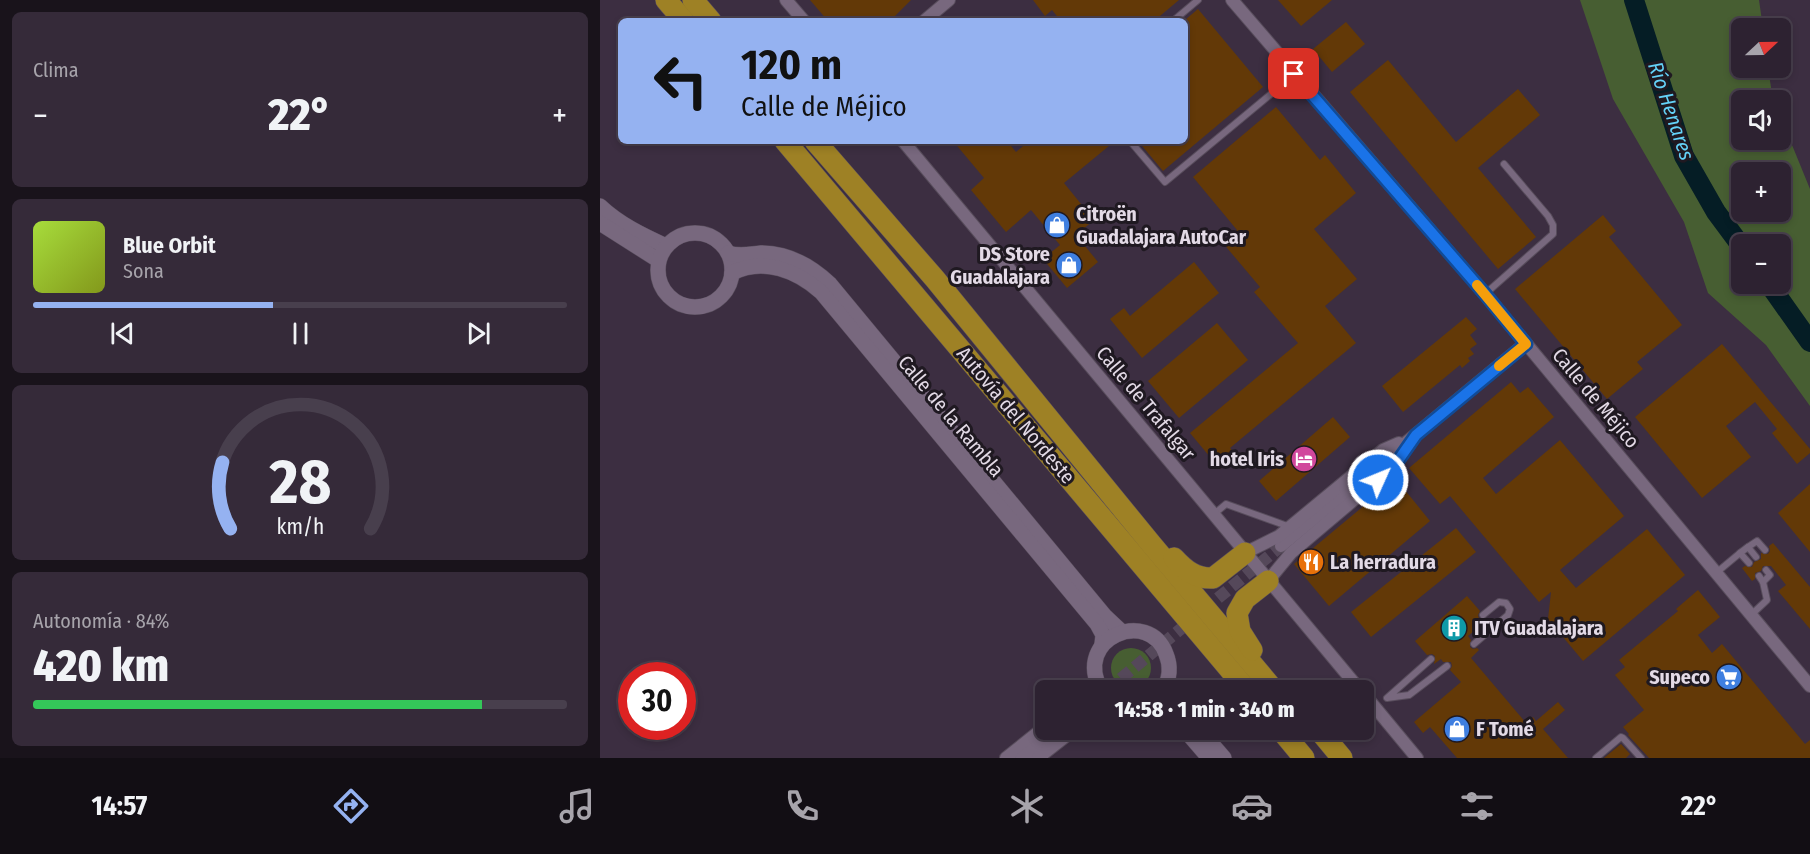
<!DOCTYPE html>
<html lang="es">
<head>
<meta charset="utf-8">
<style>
	:root { --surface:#2d2231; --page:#352a39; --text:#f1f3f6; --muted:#a7a4ab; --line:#483f4d; --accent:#95b2f1 }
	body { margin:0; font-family:"Fira Sans Condensed",sans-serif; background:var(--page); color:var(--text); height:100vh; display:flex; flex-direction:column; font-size:22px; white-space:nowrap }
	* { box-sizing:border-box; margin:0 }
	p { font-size:20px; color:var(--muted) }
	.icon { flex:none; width:33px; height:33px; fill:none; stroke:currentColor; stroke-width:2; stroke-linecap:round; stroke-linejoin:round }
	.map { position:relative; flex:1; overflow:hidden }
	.details { display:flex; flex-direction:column; gap:12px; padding:12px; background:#19131b; width:600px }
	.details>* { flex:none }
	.guide { position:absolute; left:18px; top:18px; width:570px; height:126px; border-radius:9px; box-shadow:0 3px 9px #0003,0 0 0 2px var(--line); background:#95b2f1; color:#111; overflow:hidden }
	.needle { width:39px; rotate:68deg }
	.fabs { position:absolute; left:1131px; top:18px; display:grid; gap:12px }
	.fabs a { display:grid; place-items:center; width:60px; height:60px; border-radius:9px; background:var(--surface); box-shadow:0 3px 9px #0003,0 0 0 2px var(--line); font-size:30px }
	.speed { position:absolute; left:18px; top:662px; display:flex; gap:12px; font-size:30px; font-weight:700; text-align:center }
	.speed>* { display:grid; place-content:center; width:78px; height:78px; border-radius:50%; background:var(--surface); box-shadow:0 3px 9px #0003,0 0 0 2px var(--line); line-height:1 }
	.speed .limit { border:9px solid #d22; background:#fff; color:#111 }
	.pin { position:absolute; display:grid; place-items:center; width:51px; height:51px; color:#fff; margin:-26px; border-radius:12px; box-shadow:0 3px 9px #0006 }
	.me { position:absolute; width:66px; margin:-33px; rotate:46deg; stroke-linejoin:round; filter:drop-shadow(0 0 4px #0008) }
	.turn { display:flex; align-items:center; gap:21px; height:126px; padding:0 24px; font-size:27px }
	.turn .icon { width:78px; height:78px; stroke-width:2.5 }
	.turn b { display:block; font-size:42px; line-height:51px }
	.big { font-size:45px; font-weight:800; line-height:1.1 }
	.details .widget { flex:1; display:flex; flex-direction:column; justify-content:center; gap:9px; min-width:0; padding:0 21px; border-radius:9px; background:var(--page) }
	.details .dial { align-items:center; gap:0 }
	.dial svg { height:156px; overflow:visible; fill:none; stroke:var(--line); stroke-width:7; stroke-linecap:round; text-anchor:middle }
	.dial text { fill:var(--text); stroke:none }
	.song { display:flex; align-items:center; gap:18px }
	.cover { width:72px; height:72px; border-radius:9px; background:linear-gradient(135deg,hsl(80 70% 55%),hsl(70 70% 35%)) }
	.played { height:6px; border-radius:3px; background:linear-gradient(90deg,var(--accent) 45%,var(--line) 45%) }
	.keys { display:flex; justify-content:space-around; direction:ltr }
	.heat { display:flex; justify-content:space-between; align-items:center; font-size:33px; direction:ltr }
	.charge { height:9px; border-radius:4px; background:linear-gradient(90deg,#34c759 84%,var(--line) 0) }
	.trip { position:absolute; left:435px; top:680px; width:339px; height:60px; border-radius:9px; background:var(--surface); box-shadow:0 3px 9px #0003,0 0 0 2px var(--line); font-weight:800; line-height:60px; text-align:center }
	.menu { display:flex; height:96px; justify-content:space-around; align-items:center; background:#120e14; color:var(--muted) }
	.menu .icon { width:42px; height:42px }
	.menu .current { color:var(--accent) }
	.menu b { font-size:27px; color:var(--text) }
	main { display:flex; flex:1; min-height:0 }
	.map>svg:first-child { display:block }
	.green { fill:#475e32; fill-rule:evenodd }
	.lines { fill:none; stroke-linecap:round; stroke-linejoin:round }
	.river { stroke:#051d25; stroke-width:20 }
	.building { fill:#633907 }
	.minor-tunnel { stroke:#55485a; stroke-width:12; stroke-dasharray:12 6; stroke-linecap:butt }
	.service-casing { stroke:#584d5c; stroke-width:8 }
	.minor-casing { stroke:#584d5c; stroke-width:14 }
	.tertiary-casing { stroke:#584d5c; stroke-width:16 }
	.motorway-casing { stroke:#584d5c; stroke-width:22 }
	.service { stroke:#78687e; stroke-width:6 }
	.minor { stroke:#78687e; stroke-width:12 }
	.tertiary { stroke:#78687e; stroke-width:15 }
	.motorway { stroke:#9e8125; stroke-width:21 }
	.route-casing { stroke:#114b97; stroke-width:15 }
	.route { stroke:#1a73e8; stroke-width:10 }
	.slow { stroke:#f59e0b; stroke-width:10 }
	.labels { text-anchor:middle; stroke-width:6; stroke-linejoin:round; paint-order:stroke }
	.poi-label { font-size:20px; font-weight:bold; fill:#e3dae6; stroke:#1f1921; text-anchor:start }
	.street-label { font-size:20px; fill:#e3dae6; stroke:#1f1921 }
	.water-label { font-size:21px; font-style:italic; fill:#64d2f8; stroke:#1f1921 }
</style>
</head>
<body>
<main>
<section class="details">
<div class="widget"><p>Clima</p>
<div class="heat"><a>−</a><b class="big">22°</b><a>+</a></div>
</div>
<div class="widget">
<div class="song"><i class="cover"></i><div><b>Blue Orbit</b><p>Sona</p></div></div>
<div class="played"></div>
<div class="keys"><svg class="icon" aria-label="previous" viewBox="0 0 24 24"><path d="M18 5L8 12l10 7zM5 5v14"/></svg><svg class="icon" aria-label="pause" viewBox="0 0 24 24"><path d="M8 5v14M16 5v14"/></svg><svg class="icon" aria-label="next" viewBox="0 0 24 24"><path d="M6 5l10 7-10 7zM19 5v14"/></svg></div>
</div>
<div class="widget dial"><svg viewBox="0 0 100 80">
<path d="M14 69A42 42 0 1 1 86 69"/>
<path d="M14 69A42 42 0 0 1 10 35" stroke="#95b2f1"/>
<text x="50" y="56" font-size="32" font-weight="700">28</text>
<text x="50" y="72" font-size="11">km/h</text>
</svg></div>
<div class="widget"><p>Autonomía · 84%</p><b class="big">420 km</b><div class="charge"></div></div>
</section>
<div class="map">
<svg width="1210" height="758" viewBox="0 0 1210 758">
	<rect width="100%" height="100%" fill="#3c2e41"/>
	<g class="green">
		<path d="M980,0h179l4,28h-21v40h26l5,32h-31v40h38l1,-22 29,71v217l-44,-61 -58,-52 -24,-71 -71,-123zM1142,172h38v40h-38zM1142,244h38v40h-38z"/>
		<circle cx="531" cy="668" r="20"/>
	</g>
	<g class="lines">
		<g class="river">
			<polyline points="1034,0 1084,156 1116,212 1142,247"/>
			<polyline points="1169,284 1210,342"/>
		</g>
	</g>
	<g class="building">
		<polygon points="210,0 311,0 290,21 228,21"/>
		<polygon points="433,0 579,0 554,21 461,21 452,10 445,16"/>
		<polygon points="678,0 732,0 701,26"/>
		<polygon points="598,9 663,87 563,171 538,141 585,141 585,20"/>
		<polygon points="746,22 765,44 732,72 713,49"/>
		<polygon points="788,60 856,142 918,89 940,115 878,168 936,237 898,269 750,92"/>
		<polygon points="676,107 720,160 725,155 756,193 714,229 757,279 725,306 756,343 630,448 636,455 620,469 590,433 698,343 654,292 660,287 622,242 637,230 593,177"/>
		<polygon points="353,141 407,141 416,152 429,141 515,141 464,183 494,220 476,235 498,262 467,288 443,259 460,245 431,210 406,232 371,190 384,178"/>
		<polygon points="1003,215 1016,231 1009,237 1082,325 1037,362 1043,369 1007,399 915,289"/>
		<polygon points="594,262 619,293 542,358 510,319 524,308 530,316"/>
		<polygon points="866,317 877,329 870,335 877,344 870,349 874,354 868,358 870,361 862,368 860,365 803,412 782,386"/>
		<polygon points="617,323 648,360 579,418 548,381"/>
		<polygon points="1122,344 1210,449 1210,453 1197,464 1172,433 1177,429 1155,402 1126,426 1151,457 1102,498 1035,417"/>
		<polygon points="911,382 920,393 928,387 954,417 883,478 896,494 960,440 1024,516 960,570 976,588 1047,529 1085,575 983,661 948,619 951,592 939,602 850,496 840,504 809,468"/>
		<polygon points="733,417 750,437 676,501 659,481"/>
		<polygon points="796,479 830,521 729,606 694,564"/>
		<polygon points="1210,484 1210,552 1178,513"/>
		<polygon points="856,528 876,552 771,637 751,612"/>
		<polygon points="1173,543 1210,587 1210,629 1178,591 1186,585 1171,566 1163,566 1161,571 1155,573 1155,579 1152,581 1142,568 1145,566 1152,567 1154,562 1161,559 1161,553 1168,554 1170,551 1169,546"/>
		<polygon points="1098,590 1120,617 1098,635 1112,653 1122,644 1205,744 1210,740 1210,758 1049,758 1028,735 1029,734 1023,727 1044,710 1015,675 1025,667 1019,660 1078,611 1076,609"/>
		<polygon points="867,596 880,611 878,615 879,619 887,620 868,636 871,640 870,647 873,649 877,648 879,650 871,658 926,723 933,717 936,721 958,702 965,710 943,729 968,758 857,758 830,727 823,733 814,722 861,682 850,670 852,666 851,662 843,662 841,659 834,664 835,656 832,654 827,655 815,641"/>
		<polygon points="1021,744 1030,754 1026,758 1004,758"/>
	</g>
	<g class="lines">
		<polyline class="minor-tunnel" points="507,690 681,546"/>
		<defs>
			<g id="service">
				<polyline points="573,21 598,0"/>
				<polyline points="530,141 565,182 695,74"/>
				<polyline points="885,294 953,234 953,225 948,216 904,164"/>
				<polyline points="613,515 626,504 690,527"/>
				<polyline points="1148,547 1157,541 1165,550"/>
				<polyline points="1140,553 1148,547 1156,557"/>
				<polyline points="1116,573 1140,553 1149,563"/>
				<polyline points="1163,582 1170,575 1166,570"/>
				<polyline points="1151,615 1167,600 1163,582 1159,576"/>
				<polyline points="874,644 908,615 910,609 906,603 899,602 883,615"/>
				<polyline points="831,659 787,698 809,695 847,666"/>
				<polyline points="996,758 1021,737 1023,738 1041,758"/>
			</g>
			<g id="minor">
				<polyline points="186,0 204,21"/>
				<polyline points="632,0 885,294 1210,686"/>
				<polyline points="324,21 349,0"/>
				<polyline points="303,141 760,690"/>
				<polyline points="681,546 925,344"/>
				<polyline points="645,553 679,536 783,450 799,443"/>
				<polyline points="668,581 691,553 795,465 806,448"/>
				<polyline points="764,694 817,758"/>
				<polyline points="406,758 446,726"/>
				<polyline points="422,758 459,729"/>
				<polyline points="438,758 475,729"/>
			</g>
			<g id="tertiary">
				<path d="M0,206c19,18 42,29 66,40"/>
				<polyline points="0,223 58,260"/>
				<circle cx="95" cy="270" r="37"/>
				<path d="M128,253c12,4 21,1 33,0 28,0 50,13 69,31l275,332 17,16"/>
				<path d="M132,273c32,-16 65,-2 89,19l276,332 6,11 -1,9"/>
				<path d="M501,690c-29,-52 48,-83 65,-36 5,12 4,25 -3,36"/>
				<polyline points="584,729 609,758"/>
				<polyline points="599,729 624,758"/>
			</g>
			<g id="motorway">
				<polyline points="66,0 84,21"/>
				<polyline points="93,0 111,21"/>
				<polyline points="185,141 647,690"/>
				<polyline points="215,141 335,279 552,545 674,690"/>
				<path d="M574,558c11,12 22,21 39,20l32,-25"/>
				<polyline points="652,650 640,631 637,613 645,599 668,581"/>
				<polyline points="680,729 704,758"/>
				<polyline points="718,729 742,758"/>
			</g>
		</defs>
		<use href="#service" class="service-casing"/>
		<use href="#minor" class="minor-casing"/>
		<use href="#tertiary" class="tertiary-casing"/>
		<use href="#motorway" class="motorway-casing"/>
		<use href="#service" class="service"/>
		<use href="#minor" class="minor"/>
		<use href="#tertiary" class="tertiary"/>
		<use href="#motorway" class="motorway"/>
	</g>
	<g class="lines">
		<defs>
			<polyline id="route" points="694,74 885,294 926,344 816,435 795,465 778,480"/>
		</defs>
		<use href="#route" class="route-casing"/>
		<use href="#route" class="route"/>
		<polyline class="slow" points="877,285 926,344 899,366"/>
	</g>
	<defs>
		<symbol id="shop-disc" viewBox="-11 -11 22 22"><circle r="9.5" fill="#3f7fe0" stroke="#1f1921"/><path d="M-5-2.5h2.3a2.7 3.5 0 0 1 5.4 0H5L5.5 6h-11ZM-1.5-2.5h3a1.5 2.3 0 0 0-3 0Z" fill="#fff"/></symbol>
		<symbol id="hotel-disc" viewBox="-11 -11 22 22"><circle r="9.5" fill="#d1479c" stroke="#1f1921"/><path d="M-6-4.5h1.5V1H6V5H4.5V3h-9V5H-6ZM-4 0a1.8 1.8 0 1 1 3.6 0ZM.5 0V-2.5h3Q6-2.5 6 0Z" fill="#fff"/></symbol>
		<symbol id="restaurant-disc" viewBox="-11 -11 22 22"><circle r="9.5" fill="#e8710a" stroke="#1f1921"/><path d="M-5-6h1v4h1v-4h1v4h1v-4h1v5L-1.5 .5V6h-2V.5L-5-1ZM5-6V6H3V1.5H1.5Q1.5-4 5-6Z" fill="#fff"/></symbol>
		<symbol id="building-disc" viewBox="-11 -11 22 22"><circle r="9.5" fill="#0f9aa8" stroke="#1f1921"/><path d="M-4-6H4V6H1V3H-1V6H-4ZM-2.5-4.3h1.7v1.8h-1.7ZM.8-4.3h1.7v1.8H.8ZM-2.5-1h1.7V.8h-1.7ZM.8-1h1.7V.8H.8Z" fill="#fff"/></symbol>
		<symbol id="supermarket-disc" viewBox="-11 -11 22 22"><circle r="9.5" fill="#3f7fe0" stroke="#1f1921"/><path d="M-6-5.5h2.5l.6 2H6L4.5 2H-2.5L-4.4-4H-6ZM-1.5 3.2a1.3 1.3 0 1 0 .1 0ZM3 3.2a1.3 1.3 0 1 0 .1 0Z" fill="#fff"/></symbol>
	</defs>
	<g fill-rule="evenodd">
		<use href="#shop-disc" x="442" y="210" width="30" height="30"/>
		<use href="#shop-disc" x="454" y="250" width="30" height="30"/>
		<use href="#hotel-disc" x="689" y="444" width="30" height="30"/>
		<use href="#restaurant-disc" x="696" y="547" width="30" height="30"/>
		<use href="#building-disc" x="839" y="613" width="30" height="30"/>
		<use href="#supermarket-disc" x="1114" y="662" width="30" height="30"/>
		<use href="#shop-disc" x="842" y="714" width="30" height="30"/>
	</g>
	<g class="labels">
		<g class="poi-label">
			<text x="476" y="221">Citroën<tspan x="476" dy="23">Guadalajara AutoCar</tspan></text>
			<text x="450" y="261" text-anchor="end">DS Store<tspan x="450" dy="23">Guadalajara</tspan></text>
			<text x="684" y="466" text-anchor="end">hotel Iris</text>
			<text x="730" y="569">La herradura</text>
			<text x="874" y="635">ITV Guadalajara</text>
			<text x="1110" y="684" text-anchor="end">Supeco</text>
			<text x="876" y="736">F Tomé</text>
		</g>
		<g class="street-label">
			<text transform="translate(996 398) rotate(50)" y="7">Calle de Méjico</text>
			<text transform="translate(546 403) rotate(50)" y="7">Calle de Trafalgar</text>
			<text transform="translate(416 415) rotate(50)" y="7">Autovía del Nordeste</text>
			<text transform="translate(351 416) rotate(50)" y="7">Calle de la Rambla</text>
		</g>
		<g class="water-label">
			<text transform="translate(1071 111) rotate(71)" y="7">Río Henares</text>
		</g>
	</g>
</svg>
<div class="fabs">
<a><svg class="needle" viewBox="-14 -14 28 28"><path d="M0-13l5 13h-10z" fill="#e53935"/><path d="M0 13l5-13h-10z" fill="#a7a4ab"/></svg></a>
<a><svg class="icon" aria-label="sound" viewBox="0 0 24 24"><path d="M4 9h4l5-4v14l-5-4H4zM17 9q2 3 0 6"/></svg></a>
<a>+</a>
<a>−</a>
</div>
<div class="speed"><div class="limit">30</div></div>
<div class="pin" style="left:694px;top:74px;background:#d93025"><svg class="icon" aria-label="arrive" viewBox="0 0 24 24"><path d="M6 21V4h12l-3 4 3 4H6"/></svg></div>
<svg class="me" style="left:778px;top:480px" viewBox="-20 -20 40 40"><circle r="17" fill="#1a73e8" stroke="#fff" stroke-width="3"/><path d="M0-11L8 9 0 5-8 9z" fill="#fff"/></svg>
<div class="trip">14:58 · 1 min · 340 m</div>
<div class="guide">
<div class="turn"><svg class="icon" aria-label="left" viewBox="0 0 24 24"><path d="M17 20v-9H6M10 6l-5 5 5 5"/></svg><div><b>120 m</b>Calle de Méjico</div></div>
</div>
</div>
</main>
<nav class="menu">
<b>14:57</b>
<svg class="icon current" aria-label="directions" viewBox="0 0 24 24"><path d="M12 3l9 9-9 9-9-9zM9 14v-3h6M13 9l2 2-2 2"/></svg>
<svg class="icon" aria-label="music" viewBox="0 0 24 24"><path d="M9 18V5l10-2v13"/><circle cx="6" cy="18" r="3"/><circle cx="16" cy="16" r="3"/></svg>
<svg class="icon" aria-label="phone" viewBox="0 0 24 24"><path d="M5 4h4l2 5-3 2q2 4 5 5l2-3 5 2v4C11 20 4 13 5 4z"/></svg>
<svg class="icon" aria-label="climate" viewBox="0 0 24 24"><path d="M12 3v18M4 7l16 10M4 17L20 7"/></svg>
<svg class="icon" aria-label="car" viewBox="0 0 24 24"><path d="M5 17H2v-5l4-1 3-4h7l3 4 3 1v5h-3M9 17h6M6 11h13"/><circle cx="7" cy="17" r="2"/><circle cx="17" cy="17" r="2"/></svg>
<svg class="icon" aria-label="filters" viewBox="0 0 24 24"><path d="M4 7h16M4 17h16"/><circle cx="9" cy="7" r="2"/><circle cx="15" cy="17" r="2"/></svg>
<b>22°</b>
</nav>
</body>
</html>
